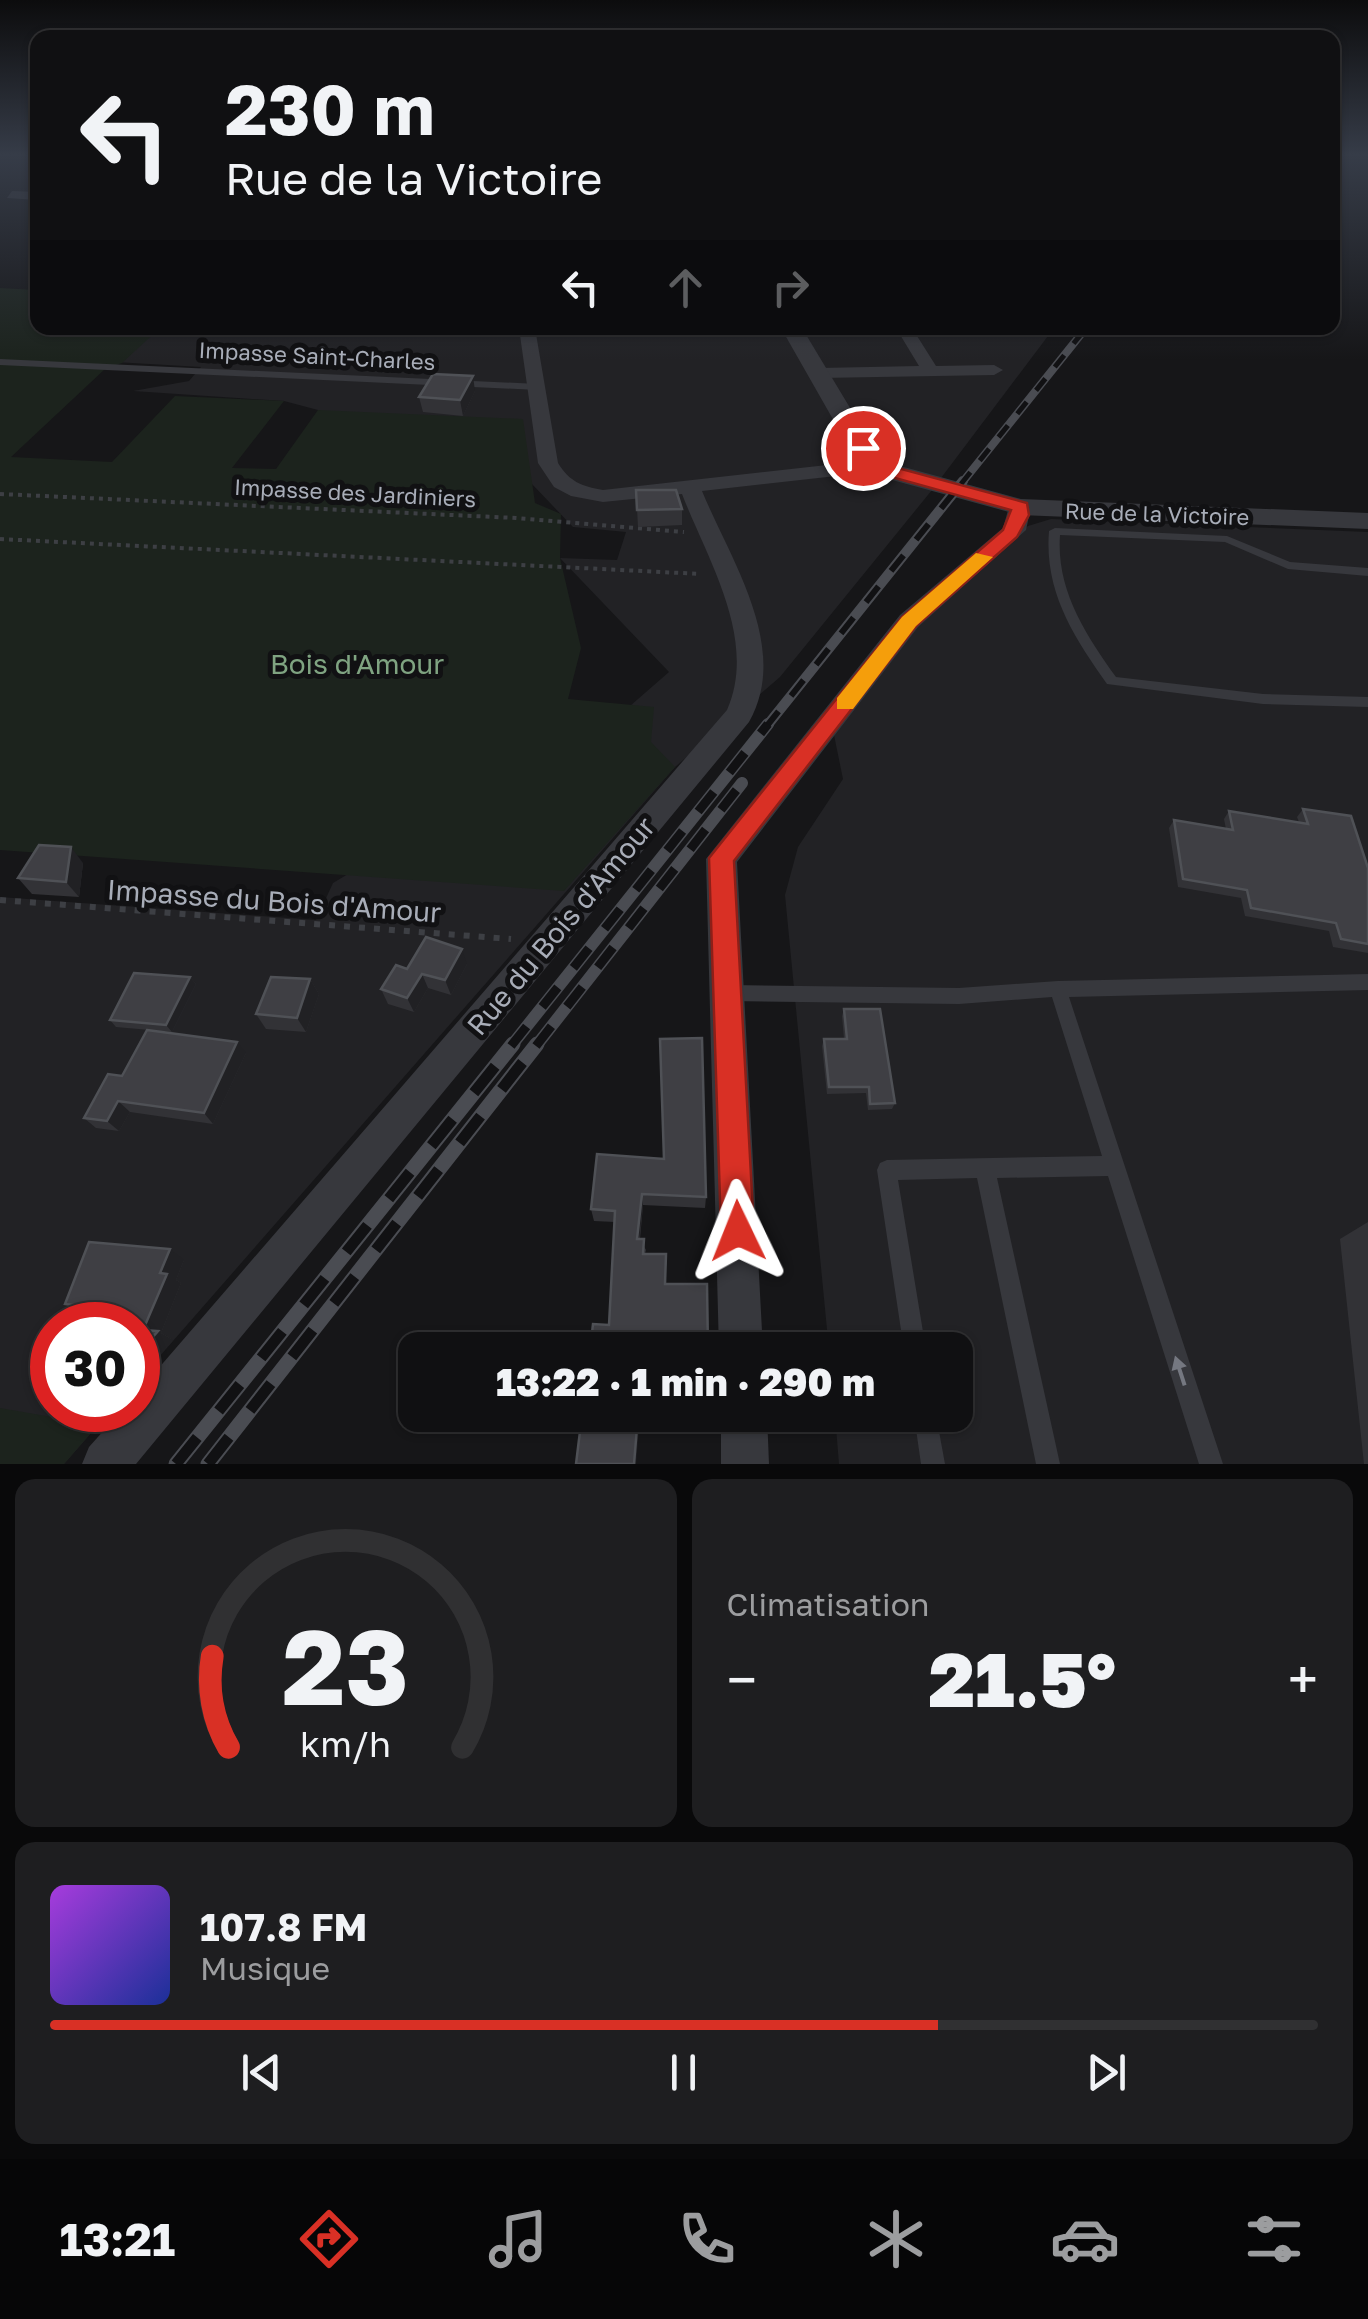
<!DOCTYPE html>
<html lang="fr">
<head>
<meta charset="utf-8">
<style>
	:root { --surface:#101012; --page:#1e1e20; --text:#f1f3f6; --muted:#9c9d9f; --line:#303032; --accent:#d93025 }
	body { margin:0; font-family:"Golos Text",sans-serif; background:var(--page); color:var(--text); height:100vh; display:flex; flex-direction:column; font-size:38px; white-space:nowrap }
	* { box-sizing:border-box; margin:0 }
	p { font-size:32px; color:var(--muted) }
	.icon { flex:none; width:55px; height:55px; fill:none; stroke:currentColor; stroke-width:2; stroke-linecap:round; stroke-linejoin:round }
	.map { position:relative; height:1464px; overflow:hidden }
	.drawer { display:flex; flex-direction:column; gap:15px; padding:15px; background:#09090a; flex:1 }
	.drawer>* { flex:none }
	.guide { position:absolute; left:30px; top:30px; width:1310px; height:305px; border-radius:20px; box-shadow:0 2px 8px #0004,0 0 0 2px var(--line); background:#101012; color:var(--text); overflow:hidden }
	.speed { position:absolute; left:30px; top:1302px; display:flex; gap:20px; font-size:50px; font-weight:700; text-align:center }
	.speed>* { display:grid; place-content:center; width:130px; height:130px; border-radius:50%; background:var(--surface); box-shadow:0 2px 8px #0004,0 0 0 2px var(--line); line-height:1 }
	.speed .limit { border:15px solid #d22; background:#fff; color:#111 }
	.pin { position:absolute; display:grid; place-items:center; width:85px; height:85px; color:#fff; margin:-42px; border:5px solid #fff; border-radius:50%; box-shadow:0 2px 10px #0007 }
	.me { position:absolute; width:110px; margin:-55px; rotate:358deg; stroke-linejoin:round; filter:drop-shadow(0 0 8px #0008) }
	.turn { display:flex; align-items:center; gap:35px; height:210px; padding:0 30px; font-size:45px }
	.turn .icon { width:130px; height:130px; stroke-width:2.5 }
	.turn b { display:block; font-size:70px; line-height:85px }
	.lanes { display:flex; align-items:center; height:95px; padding:0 30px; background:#0003; justify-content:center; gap:50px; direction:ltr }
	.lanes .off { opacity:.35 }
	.big { font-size:75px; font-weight:800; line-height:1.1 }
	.drawer .widget { flex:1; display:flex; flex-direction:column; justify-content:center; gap:15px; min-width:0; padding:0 35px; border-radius:20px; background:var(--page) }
	.drawer .dial { align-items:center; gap:0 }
	.dial svg { height:260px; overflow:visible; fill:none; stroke:var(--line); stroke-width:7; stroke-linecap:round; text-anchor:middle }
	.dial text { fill:var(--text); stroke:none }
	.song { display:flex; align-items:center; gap:30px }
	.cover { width:120px; height:120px; border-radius:15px; background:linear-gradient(135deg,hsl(280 70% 55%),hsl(230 70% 35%)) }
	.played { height:10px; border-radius:5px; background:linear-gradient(90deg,var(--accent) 70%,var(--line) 70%) }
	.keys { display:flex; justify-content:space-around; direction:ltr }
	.heat { display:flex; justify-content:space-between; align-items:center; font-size:55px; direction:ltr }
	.drawer .tiles { flex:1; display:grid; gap:15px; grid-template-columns:1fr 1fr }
	.widget:last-child { grid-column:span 2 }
	.trip { position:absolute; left:398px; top:1332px; width:575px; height:100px; border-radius:20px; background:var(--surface); box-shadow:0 2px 8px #0004,0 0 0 2px var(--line); font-weight:800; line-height:100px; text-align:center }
	.tabs { display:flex; height:160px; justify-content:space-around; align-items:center; background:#060607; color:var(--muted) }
	.tabs .icon { width:70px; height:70px }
	.tabs .on { color:var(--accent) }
	.tabs b { font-size:45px; color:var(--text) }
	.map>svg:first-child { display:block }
	.built { fill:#222225 }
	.green { fill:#1c231d }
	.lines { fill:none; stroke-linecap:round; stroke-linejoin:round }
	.path-far1 { stroke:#3d3f44; stroke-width:4; stroke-dasharray:4 5; stroke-linecap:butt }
	.path { stroke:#3d3f44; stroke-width:6; stroke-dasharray:6 9; stroke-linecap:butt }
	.service { fill:#37383d; fill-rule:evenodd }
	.minor { fill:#37383d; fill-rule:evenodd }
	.tertiary { fill:#37383d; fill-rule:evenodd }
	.rail-far3-casing { stroke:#4a4c52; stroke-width:8 }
	.rail-far2-casing { stroke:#4a4c52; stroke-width:10 }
	.rail-far1-casing { stroke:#4a4c52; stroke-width:12 }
	.rail-casing { stroke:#4a4c52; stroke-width:15 }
	.rail-far3 { stroke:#111113; stroke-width:5; stroke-dasharray:15; stroke-linecap:butt }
	.rail-far2 { stroke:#111113; stroke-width:6; stroke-dasharray:20; stroke-linecap:butt }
	.rail-far1 { stroke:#111113; stroke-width:9; stroke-dasharray:25; stroke-linecap:butt }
	.rail { stroke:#111113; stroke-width:11; stroke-dasharray:34; stroke-linecap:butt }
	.wall { fill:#323236 }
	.shaded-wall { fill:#212124 }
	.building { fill:#3f3f44; stroke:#4f5156; stroke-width:2.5 }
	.oneway { fill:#757881 }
	.route { fill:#d93025; stroke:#8d1f18; stroke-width:2.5 }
	.slow { fill:#f59e0b }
	.labels { text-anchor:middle; stroke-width:10; stroke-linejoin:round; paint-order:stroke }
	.far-street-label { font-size:22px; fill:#a8adb8; stroke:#111113 }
	.park-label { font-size:28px; fill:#7fa381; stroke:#111113 }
	.street-label { font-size:28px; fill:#a8adb8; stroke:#111113 }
</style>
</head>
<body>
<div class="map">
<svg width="1368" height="1464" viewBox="0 0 1368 1464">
	<rect width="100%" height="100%" fill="#161618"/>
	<g class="built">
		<polygon points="135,328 1054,328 932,490 780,677 675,767 138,1381 138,1325 52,1325 52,1410 111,1410 64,1464 0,1464 0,897 316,920 333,883 630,706 669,672 560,558 617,560 626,532 573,527 531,483 318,410 284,401 133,391 189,381 201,367 98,361"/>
		<polygon points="1051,519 1368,532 1368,1464 839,1464 835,1415 955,1415 955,1350 829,1350 785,895 798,847 843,779 834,735 931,605 1028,526"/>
	</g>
	<g class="green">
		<polygon points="0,288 37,290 38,328 160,328 122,363 105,369 11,457 112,462 175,396 284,401 232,468 276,469 318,410 523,419 535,503 561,514 560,558 581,648 568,699 654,707 651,742 675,767 564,891 0,850"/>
		<polygon points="0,1408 98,1425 64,1464 0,1464"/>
	</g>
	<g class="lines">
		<g class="path-far1">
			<polyline points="0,494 516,518 684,532"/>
			<polyline points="0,539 701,574"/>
		</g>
		<polyline class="path" points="0,900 511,939"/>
		<g class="service">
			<polygon points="0,359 538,384 543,387 538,390 0,365"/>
			<path d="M1055,528l172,8 63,26 78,6v8l-80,-7 -63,-27 -165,-7c-4,54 25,99 56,142l147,17 105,3v10l-105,-3 -156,-20c-33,-47 -63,-92 -58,-153z"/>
			<polygon points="1368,974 1368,990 1069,997 1223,1464 1199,1464 1108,1176 997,1178 1060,1464 1036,1464 977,1178 898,1180 926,1350 904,1350 877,1170 880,1163 887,1160 1102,1156 1052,997 959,1004 729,1001 723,999 720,993 723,987 729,985 959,988 1058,981"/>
			<polygon points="914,1415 936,1415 945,1464 921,1464"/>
		</g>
		<g class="minor">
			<polygon points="12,191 38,192 38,200 7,198"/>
			<path d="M519,328h16l23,135c12,19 23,23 45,27l269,-30 10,6 -10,6 -170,19c29,70 89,157 47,231l-613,742h-54l7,-17 33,-37h16v-18l589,-682c31,-71 -19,-149 -45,-216l-79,8 -32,-6 -17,-9 -16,-24z"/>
			<polygon points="896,328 912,328 936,366 994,365 1003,370 994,375 820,378 811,373 820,368 919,366"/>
			<polygon points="1020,501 1031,507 1026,530 918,627 737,862 763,1350 719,1350 706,859 900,615 1003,528 1009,507"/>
			<polygon points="721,1415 767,1415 769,1464 721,1464"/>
		</g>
		<polygon class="tertiary" points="781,328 802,328 882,461 1021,499 1368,513 1368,529 1020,515 863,472"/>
		<defs>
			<polyline id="rail-far3" points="961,484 1086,328"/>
			<polyline id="rail-far2" points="766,727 963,481"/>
			<g id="rail-far1">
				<polyline points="511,1046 768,724"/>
				<polyline points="536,1046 742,783"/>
			</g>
			<g id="rail">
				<polyline points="176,1464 513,1044"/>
				<polyline points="208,1464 537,1044"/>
			</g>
		</defs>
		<use href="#rail-far3" class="rail-far3-casing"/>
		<use href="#rail-far2" class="rail-far2-casing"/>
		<use href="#rail-far1" class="rail-far1-casing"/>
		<use href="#rail" class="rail-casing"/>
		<use href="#rail-far3" class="rail-far3"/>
		<use href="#rail-far2" class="rail-far2"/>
		<use href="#rail-far1" class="rail-far1"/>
		<use href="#rail" class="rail"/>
	</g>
	<g class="wall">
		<polygon points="475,391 463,416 423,412 419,397"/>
		<polygon points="636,490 682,509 682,525 638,527"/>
		<polygon points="1303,809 1368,868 1368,953 1333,947 1329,931 1245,916 1241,898 1178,887 1169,828 1174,820 1226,829 1224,819 1229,811 1299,822 1297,817"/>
		<polygon points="83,863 79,897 32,894 18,878"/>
		<polygon points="467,964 451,995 428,988 414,1012 388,1004 381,989 407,969"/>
		<polygon points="190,977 196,984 172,1032 116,1027 110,1020"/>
		<polygon points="310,979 319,994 306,1032 266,1029 256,1014"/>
		<polygon points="844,1009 895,1103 892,1109 868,1110 866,1093 827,1094 822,1046 824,1039 844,1039 842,1016"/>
		<polygon points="246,1053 213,1124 130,1112 119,1131 96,1128 84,1118 122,1076"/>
		<polygon points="664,1159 706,1197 705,1208 643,1205 640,1239 646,1250 645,1254 666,1254 667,1264 609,1325 615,1222 594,1221 591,1209"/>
		<polygon points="1368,1222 1368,1464 1364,1464 1340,1239"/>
		<polygon points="184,1260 176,1280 181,1283 161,1333 173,1340 123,1318 82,1313 65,1304"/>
	</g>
	<g class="shaded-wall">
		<polygon points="473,376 475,391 463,416 460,400"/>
		<polygon points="71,847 83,863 79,897 66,882"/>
		<polygon points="462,949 467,964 451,995 445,980"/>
		<polygon points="422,974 428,988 414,1012 407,998"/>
		<polygon points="190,977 196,984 172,1032 166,1025"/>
		<polygon points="310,979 319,994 306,1032 297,1018"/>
		<polygon points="237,1042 246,1053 213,1124 204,1113"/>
		<polygon points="118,1101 130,1112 119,1131 107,1121"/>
		<polygon points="642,1194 643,1205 638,1250 637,1239"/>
		<polygon points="170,1249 184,1260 176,1280 181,1283 161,1333 173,1340 138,1381 138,1354 143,1330 160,1273"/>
		<polygon points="638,1415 640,1415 636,1464 634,1464"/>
	</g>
	<g class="building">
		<polygon points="433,374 473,376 460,400 419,397"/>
		<polygon points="636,490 676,490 682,509 637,510"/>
		<polygon points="1303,809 1351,816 1368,868 1368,944 1341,939 1336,923 1251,908 1247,890 1183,879 1174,820 1233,830 1229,811 1308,824"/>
		<polygon points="39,845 71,847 66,882 18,878"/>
		<polygon points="426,937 462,949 445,980 422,974 407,998 381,989 396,965 407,969"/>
		<polygon points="134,973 190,977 166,1025 110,1020"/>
		<polygon points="271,977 310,979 297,1018 256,1014"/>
		<polygon points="844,1009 880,1009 895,1103 870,1104 869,1087 829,1087 824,1039 847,1039"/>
		<polygon points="147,1030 237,1042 204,1113 118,1101 107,1121 84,1118 108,1074 122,1076"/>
		<polygon points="702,1038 706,1197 642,1194 637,1239 644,1239 643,1254 666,1254 665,1284 707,1284 708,1350 590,1350 593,1324 609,1325 615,1211 591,1209 597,1154 664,1159 660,1039"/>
		<polygon points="89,1242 170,1249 160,1273 167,1274 143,1330 158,1331 138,1354 138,1325 117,1325 129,1312 65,1304"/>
		<polygon points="582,1415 638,1415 634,1464 576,1464"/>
	</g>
	<defs><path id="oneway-solid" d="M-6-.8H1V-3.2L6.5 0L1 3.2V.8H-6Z" transform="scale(2.5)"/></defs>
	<use class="oneway" href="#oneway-solid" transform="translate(1180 1371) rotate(-108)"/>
	<linearGradient id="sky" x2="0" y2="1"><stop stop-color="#0c0c0d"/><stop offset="0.43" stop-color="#363c48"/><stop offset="1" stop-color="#363c48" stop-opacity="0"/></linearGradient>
	<rect width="1368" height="360" fill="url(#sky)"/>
	<polygon class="route" points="857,444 869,444 879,463 1027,503 1029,515 1017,537 916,626 734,861 754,1231 749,1243 738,1248 726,1243 721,1231 709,858 902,617 1003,530 1011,510 866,470"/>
	<polygon class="slow" points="976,553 993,557 916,626 853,709 837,709 837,698 902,617"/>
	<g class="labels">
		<g class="far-street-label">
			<text transform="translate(317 356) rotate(3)" y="8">Impasse Saint-Charles</text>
			<text transform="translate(355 493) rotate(3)" y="8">Impasse des Jardiniers</text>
			<text transform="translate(1157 514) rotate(2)" y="8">Rue de la Victoire</text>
		</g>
		<g class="park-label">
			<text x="357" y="674">Bois d'Amour</text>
		</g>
		<g class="street-label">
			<text transform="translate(274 901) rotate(4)" y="10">Impasse du Bois d'Amour</text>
			<text transform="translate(561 926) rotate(-50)" y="10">Rue du Bois d'Amour</text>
		</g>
	</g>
</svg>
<div class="speed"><div class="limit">30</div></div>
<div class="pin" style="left:863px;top:448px;background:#d93025"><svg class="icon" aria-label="arrive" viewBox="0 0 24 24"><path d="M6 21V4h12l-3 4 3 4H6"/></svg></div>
<svg class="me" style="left:738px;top:1231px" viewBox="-20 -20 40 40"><path d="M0-17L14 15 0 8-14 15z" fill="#d93025" stroke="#fff" stroke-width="4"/></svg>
<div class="trip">13:22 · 1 min · 290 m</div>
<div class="guide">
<div class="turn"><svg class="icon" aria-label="left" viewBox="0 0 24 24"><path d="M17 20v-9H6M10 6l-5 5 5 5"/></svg><div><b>230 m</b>Rue de la Victoire</div></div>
<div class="lanes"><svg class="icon" aria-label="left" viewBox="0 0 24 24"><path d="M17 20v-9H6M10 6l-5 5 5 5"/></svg><svg class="icon off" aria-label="ahead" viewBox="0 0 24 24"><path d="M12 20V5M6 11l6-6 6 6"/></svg><svg class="icon off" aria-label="right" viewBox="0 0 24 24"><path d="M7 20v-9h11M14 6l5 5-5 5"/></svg></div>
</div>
</div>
<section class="drawer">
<div class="tiles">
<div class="widget dial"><svg viewBox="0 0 100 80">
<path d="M14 69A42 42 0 1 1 86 69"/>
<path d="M14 69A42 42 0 0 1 9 41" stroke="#d93025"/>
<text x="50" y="56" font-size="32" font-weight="700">23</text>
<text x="50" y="72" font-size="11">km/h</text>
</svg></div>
<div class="widget"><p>Climatisation</p>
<div class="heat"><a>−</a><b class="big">21.5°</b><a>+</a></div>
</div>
<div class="widget">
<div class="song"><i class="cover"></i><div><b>107.8 FM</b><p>Musique</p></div></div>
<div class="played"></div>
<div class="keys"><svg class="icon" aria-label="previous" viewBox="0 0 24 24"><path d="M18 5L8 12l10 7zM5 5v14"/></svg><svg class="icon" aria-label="pause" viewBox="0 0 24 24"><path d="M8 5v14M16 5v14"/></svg><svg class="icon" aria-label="next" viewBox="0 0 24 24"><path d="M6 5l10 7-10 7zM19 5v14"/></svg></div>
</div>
</div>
</section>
<nav class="tabs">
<b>13:21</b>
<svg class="icon on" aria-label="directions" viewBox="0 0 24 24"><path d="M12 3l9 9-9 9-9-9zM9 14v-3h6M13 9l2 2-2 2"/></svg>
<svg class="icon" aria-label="music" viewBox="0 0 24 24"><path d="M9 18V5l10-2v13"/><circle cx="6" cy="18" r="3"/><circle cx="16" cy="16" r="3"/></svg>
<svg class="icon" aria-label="phone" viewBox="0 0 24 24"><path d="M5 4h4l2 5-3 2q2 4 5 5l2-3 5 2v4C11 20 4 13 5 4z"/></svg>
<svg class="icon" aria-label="climate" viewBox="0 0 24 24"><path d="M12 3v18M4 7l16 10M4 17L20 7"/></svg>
<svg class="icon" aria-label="car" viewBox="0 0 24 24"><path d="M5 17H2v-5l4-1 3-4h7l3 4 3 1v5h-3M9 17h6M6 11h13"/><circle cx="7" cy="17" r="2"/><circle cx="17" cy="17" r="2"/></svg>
<svg class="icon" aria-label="filters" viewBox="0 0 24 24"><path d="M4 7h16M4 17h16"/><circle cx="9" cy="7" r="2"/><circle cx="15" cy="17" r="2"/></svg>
</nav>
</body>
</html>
